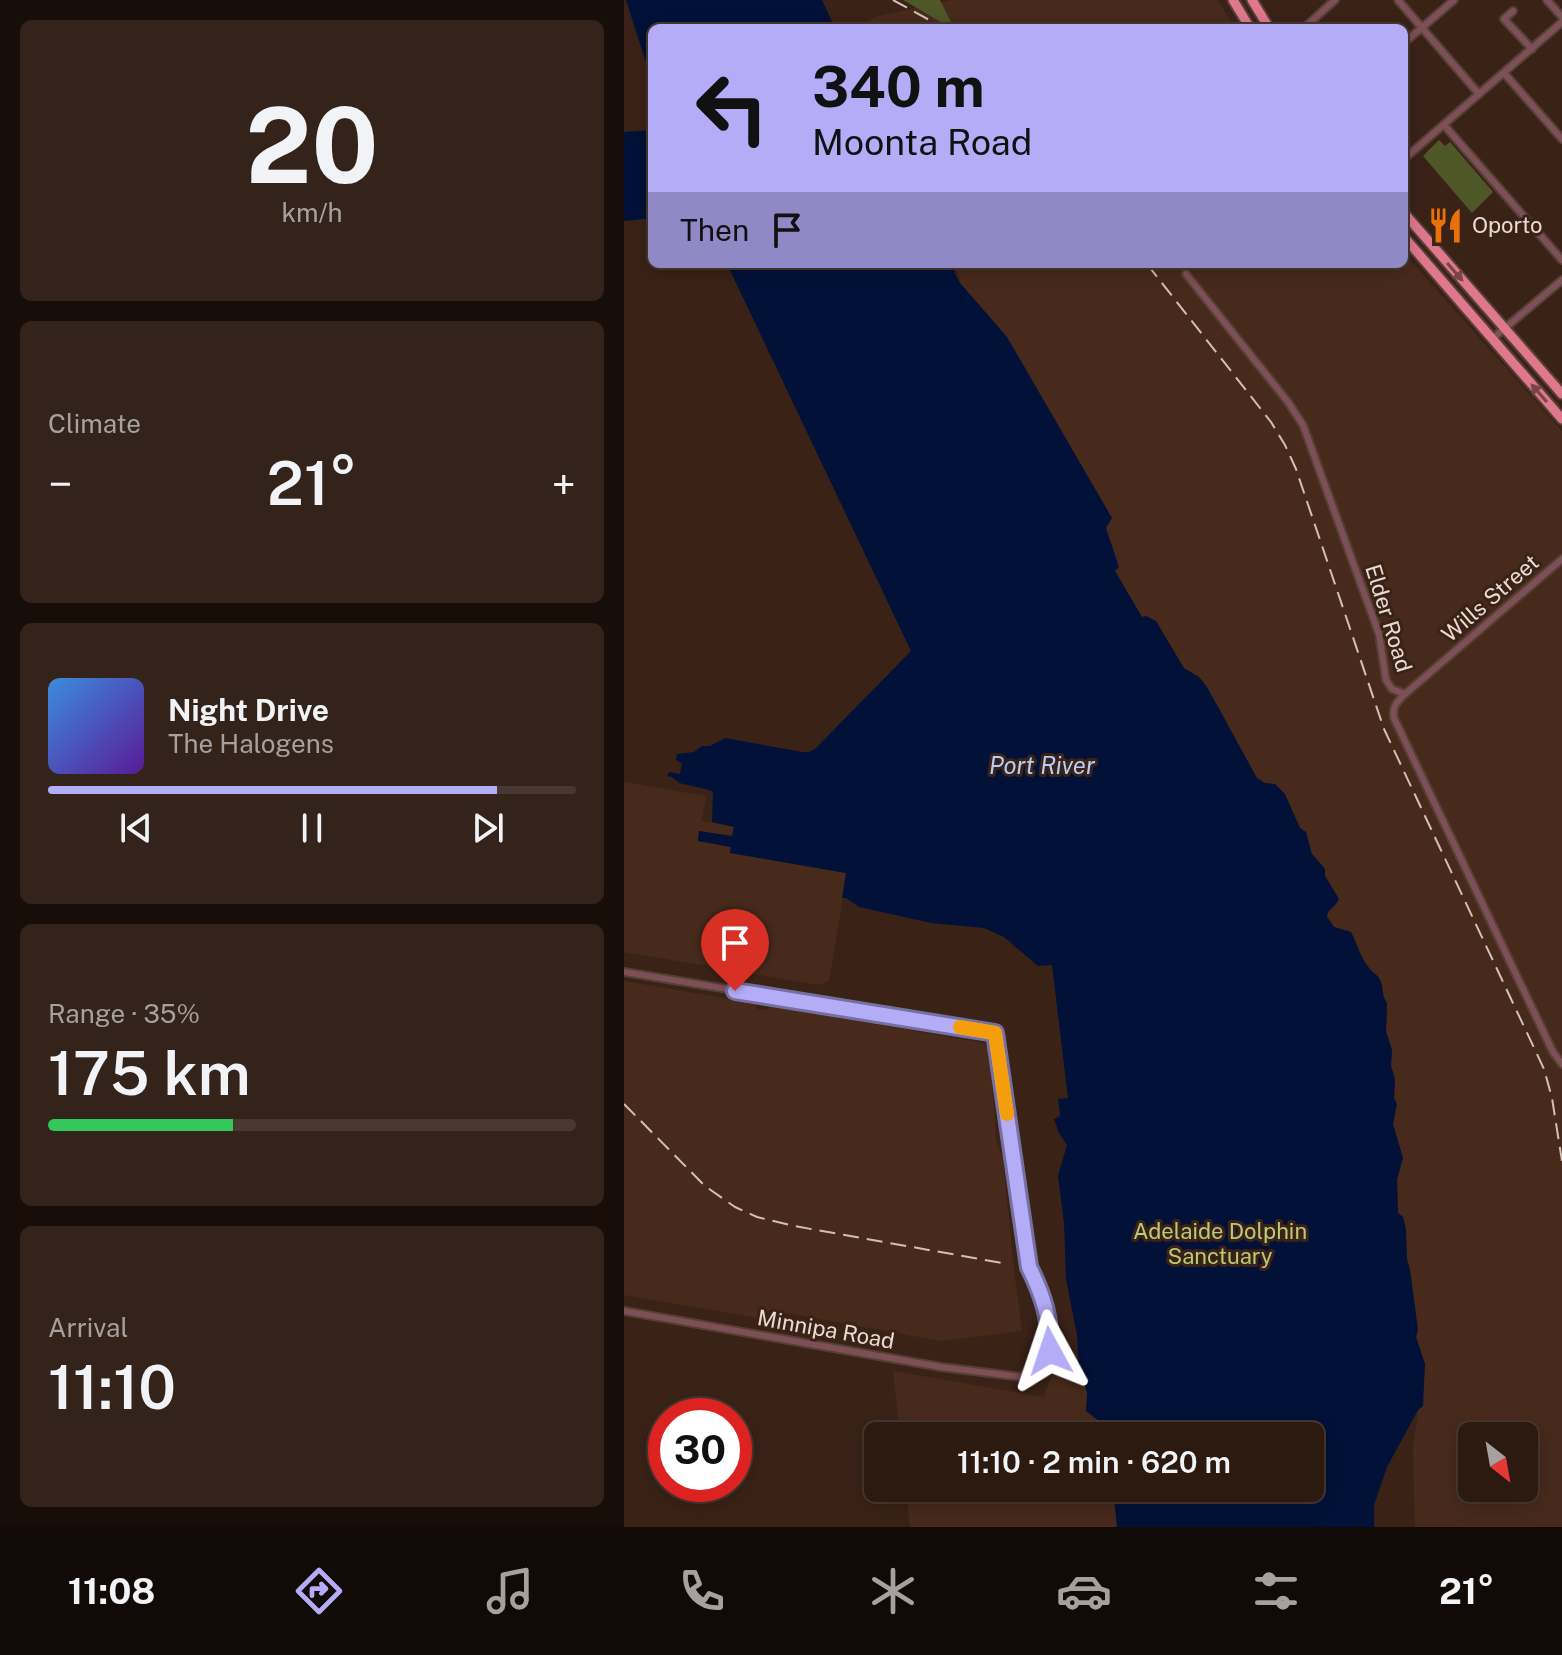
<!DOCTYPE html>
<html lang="en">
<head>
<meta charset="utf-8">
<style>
	:root { --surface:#2c1a11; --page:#34231a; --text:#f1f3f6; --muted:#a6a19f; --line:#483831; --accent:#b5acf8 }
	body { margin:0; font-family:"Public Sans",sans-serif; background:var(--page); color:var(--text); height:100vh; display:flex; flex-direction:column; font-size:30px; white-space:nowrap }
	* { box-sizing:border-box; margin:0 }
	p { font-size:26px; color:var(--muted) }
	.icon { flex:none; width:44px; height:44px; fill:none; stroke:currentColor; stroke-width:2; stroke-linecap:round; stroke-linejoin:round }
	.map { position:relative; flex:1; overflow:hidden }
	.sheet { display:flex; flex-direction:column; gap:20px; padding:20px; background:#180e09; width:624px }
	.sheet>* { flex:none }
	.banner { position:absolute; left:24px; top:24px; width:760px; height:244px; border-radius:12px; box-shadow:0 4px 20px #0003,0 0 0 2px var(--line); background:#b5acf8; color:#111; overflow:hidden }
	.needle { width:52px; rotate:149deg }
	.controls { position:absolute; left:834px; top:1422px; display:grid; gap:16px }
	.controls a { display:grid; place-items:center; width:80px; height:80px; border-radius:12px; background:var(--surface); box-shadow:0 4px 20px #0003,0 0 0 2px var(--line); font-size:40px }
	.speed { position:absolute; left:24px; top:1398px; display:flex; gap:16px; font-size:40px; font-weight:700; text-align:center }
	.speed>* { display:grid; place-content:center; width:104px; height:104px; border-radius:50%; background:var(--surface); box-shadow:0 4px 20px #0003,0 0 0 2px var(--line); line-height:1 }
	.speed .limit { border:12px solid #d22; background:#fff; color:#111 }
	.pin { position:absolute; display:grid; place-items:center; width:68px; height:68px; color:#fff; margin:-82px -34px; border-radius:50% 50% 50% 0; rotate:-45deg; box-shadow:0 0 8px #0007 }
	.pin .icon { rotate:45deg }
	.me { position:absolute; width:88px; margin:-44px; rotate:355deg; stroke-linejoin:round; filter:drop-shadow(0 0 6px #0008) }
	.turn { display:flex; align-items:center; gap:28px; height:168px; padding:0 32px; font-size:36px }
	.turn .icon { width:104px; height:104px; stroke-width:2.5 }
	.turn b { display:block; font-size:56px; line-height:68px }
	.then { display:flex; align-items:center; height:76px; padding:0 32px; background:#0003; gap:16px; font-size:30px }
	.big { font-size:60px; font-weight:600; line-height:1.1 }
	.sheet .card { flex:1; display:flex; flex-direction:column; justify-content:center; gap:12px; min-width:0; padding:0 28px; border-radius:12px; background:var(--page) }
	.sheet .dial { align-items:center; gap:0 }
	.dial b { font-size:104px; line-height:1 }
	.song { display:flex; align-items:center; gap:24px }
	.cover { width:96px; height:96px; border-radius:12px; background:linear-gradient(135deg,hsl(210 70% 55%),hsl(270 70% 35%)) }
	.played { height:8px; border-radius:4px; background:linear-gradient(90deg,var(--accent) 85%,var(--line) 85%) }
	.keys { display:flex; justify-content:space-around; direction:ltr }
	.heat { display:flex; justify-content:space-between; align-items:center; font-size:44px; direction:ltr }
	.charge { height:12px; border-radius:6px; background:linear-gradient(90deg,#34c759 35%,var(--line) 0) }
	.trip { position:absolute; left:240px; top:1422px; width:460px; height:80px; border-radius:12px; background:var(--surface); box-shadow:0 4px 20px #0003,0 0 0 2px var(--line); font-weight:600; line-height:80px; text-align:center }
	.tabs { display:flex; height:128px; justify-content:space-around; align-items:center; background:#120a07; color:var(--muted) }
	.tabs .icon { width:56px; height:56px }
	.tabs .active { color:var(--accent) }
	.tabs b { font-size:36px; color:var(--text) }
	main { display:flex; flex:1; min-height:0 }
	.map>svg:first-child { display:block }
	.built { fill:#472a1c; fill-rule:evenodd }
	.green { fill:#4f5729 }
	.water { fill:#011138 }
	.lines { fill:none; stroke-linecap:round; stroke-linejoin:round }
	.minor-casing { stroke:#563f35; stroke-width:10 }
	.trunk-casing { stroke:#563f35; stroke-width:13 }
	.minor { stroke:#7d4f57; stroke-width:6 }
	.trunk { stroke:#df788d; stroke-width:9 }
	.rail { stroke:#d2c0b8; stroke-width:2; stroke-dasharray:16 8; stroke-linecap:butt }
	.oneway { fill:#7c4446 }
	.route-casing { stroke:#7670a1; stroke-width:20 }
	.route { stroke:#b5acf8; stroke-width:14 }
	.slow { stroke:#f59e0b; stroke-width:14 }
	.labels { text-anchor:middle; stroke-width:6; stroke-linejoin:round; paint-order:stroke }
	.poi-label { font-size:22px; fill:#ebdad3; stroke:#3a2217; text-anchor:start }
	.street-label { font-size:22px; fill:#ebdad3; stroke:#3a2217 }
	.park-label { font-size:22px; fill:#baca77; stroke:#3a2217 }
	.water-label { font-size:24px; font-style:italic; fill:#b5cef8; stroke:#3a2217 }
</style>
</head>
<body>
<main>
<section class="sheet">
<div class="card dial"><b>20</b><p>km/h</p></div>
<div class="card"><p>Climate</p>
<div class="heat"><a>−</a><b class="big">21°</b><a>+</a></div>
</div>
<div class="card">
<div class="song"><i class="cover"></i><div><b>Night Drive</b><p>The Halogens</p></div></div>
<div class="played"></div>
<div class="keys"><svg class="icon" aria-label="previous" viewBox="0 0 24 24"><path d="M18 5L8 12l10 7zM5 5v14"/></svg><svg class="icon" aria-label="pause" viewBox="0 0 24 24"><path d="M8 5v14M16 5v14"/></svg><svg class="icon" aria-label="next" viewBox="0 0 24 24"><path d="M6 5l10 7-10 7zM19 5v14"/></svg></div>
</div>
<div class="card"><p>Range · 35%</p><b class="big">175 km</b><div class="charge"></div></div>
<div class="card"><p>Arrival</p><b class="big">11:10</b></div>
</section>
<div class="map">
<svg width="938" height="1527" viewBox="0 0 938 1527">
	<rect width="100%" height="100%" fill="#3a2217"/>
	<g class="built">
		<polygon points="328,0 593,0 612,28 230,28 254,16"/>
		<path d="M780,253l158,178v1096h-147l-2,-79 12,-84 -9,-27 2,-7 -8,-60 -12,-56 -1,-35 6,-21 -10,-33 2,-46 -4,-13 1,-16 -6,-19 2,-21 -5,-11 -1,-14 -4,-9 -6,-4 -9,-13 -12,-27 -17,-5 -7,-11 1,-4 8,-8 2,-6 -13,-22v-7l-13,-15 -12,-26 -35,-45 -8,-5 -8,-12 -30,-58 -77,-90 -27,-47 -82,-189 -26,-45 -47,-54 -4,-19h448zM848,1436h52v52h-52z"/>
		<polygon points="0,782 82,796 78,821 110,826 109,837 75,831 74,841 107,847 106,853 223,873 205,981 195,985 0,952"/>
		<polygon points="0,981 130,1003 133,1009 142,1010 147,1006 152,1007 360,1043 366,1050 372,1140 379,1159 391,1278 398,1331 317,1341 146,1310 134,1318 0,1295"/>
		<polygon points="432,1355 449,1357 483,1436 276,1436 269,1371 420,1397 428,1374 432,1375 429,1372"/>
		<polygon points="282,1488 489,1488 493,1527 286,1527"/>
	</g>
	<g class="green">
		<polygon points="279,0 316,0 330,28 327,28"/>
		<polygon points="815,140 821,146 826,142 869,192 848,213 799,156"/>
	</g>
	<g class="water">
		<polygon points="2,0 198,0 211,28 28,28 28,81"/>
		<polygon points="28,130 28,218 0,221 0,132"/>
		<path d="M103,264h229l-2,8 6,11 47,54 105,181 -6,10 13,39 -4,4 27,46 4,-1 10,5 28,47 15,9 8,10 50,91 8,5 10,1 10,10 15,34 6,4 6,22 13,15v7l14,23 -3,5 -8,8 -1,5 7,10 17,5c6,12 10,26 18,36 3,4 7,6 10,10 5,7 2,17 8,25l-1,28 6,19 -1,16 4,13 -1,19 3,6 -4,20 10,34 -6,21 1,34 5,4 3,12 1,31 3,10 8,60 -2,7 9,27 -2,42 -5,4 -31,57 -13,38v22h-257l-4,-39h197v-52h-203l-1,-10 -20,-15 1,-18 -8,-25 -2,-33 -11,-56 -2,-56 -6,-47 9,-31 -8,-12 -5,-14 6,-3 -2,-17 10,-1 -16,-133 -14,1 -34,-29 -20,-9 -53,-5 -72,-16 -13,-9h-4l4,-25 -116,-20 1,-6 -33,-6 1,-10 33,5 2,-9 -22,-5 1,-30 -3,-2 -31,-7 -7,-6 -5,-1 2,-4 11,2 2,-11 -6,-3 1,-6 17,-2 8,-6h8l15,-8 77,14h7l6,-3 96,-98z"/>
	</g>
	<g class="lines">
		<defs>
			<g id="minor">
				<polyline points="774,0 855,94"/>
				<polyline points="923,0 938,17"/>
				<polyline points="889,11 880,19 908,49"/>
				<polyline points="680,28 711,0"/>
				<polyline points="780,43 830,0"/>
				<polyline points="880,73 938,139"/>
				<polyline points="820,125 938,260"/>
				<polyline points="780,159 938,22"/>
				<polyline points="562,274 664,402 679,425 755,634 762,680 768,689 781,694"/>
				<polyline points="868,339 938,280"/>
				<path d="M938,559l-157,135c-8,8 -13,12 -11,24l159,334 9,12"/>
				<polyline points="0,972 371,1033 405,1267 420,1299 426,1338 426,1351 398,1377 317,1367 0,1311"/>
			</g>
			<g id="trunk">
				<polyline points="609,0 626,28"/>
				<polyline points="628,0 645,28"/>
				<polyline points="780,213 938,394"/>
				<polyline points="780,237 938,419"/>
			</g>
		</defs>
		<use href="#minor" class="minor-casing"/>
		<use href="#trunk" class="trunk-casing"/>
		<use href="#minor" class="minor"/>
		<use href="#trunk" class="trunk"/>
		<g class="rail">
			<polyline points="269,0 320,28"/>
			<polyline points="523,264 647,422 661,445 672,469 760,729 920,1069 928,1098 938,1161"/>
			<polyline points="0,1104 81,1186 111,1207 133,1217 170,1226 378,1263"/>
		</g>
	</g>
	<defs><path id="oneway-solid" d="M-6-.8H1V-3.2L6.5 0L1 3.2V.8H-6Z" transform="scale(2)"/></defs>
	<g class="oneway">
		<use href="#oneway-solid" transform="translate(831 272) rotate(49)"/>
		<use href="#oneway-solid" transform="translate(915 393) rotate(-131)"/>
	</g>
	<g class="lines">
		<defs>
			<path id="route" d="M111,991l260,42 34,234c15,30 21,51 21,84"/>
		</defs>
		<use href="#route" class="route-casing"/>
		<use href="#route" class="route"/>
		<polyline class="slow" points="336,1027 371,1033 383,1114"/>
	</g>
	<defs>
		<symbol id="restaurant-bare" viewBox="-9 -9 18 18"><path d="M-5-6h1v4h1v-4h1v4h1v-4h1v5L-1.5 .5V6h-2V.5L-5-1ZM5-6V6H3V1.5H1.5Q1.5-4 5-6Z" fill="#e8710a" stroke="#3a2217" stroke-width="2.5" paint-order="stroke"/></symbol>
	</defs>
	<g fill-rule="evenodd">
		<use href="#restaurant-bare" x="796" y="200" width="51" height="51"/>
	</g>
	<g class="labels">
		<g class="poi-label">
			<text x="848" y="233">Oporto</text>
		</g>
		<g class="street-label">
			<text transform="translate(866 598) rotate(-41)" y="8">Wills Street</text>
			<text transform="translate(765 618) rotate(73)" y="8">Elder Road</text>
			<text transform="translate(202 1329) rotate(10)" y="8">Minnipa Road</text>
		</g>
		<g class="park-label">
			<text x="596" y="1239">Adelaide Dolphin<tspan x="596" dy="25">Sanctuary</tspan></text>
		</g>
		<g class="water-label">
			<text x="418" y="774">Port River</text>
		</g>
	</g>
</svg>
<div class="controls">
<a><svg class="needle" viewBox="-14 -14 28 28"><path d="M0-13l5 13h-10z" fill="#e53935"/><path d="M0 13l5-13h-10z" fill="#a6a19f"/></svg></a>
</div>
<div class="speed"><div class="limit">30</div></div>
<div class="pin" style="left:111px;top:991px;background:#d93025"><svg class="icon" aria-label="arrive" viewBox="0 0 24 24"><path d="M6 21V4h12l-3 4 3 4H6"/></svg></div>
<svg class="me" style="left:426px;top:1351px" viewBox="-20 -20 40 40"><path d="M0-17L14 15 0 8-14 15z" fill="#b5acf8" stroke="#fff" stroke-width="4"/></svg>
<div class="trip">11:10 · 2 min · 620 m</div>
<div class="banner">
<div class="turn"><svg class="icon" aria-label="left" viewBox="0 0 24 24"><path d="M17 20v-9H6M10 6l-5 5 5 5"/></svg><div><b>340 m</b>Moonta Road</div></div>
<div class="then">Then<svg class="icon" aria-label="arrive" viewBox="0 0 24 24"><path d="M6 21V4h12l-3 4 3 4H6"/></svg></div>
</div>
</div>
</main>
<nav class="tabs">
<b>11:08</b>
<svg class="icon active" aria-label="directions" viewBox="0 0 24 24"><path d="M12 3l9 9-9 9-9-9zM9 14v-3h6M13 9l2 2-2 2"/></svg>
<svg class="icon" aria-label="music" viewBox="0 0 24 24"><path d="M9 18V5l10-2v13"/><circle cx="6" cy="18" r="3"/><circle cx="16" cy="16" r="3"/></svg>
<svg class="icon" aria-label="phone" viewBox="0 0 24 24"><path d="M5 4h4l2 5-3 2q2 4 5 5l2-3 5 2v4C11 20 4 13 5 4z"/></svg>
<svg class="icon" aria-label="climate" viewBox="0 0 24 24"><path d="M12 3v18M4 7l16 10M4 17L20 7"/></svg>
<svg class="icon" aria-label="car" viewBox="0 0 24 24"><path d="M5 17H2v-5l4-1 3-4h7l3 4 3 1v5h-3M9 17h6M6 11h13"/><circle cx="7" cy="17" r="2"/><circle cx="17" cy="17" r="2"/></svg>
<svg class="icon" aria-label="filters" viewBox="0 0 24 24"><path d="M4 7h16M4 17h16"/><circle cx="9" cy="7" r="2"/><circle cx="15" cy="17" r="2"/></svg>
<b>21°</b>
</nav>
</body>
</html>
